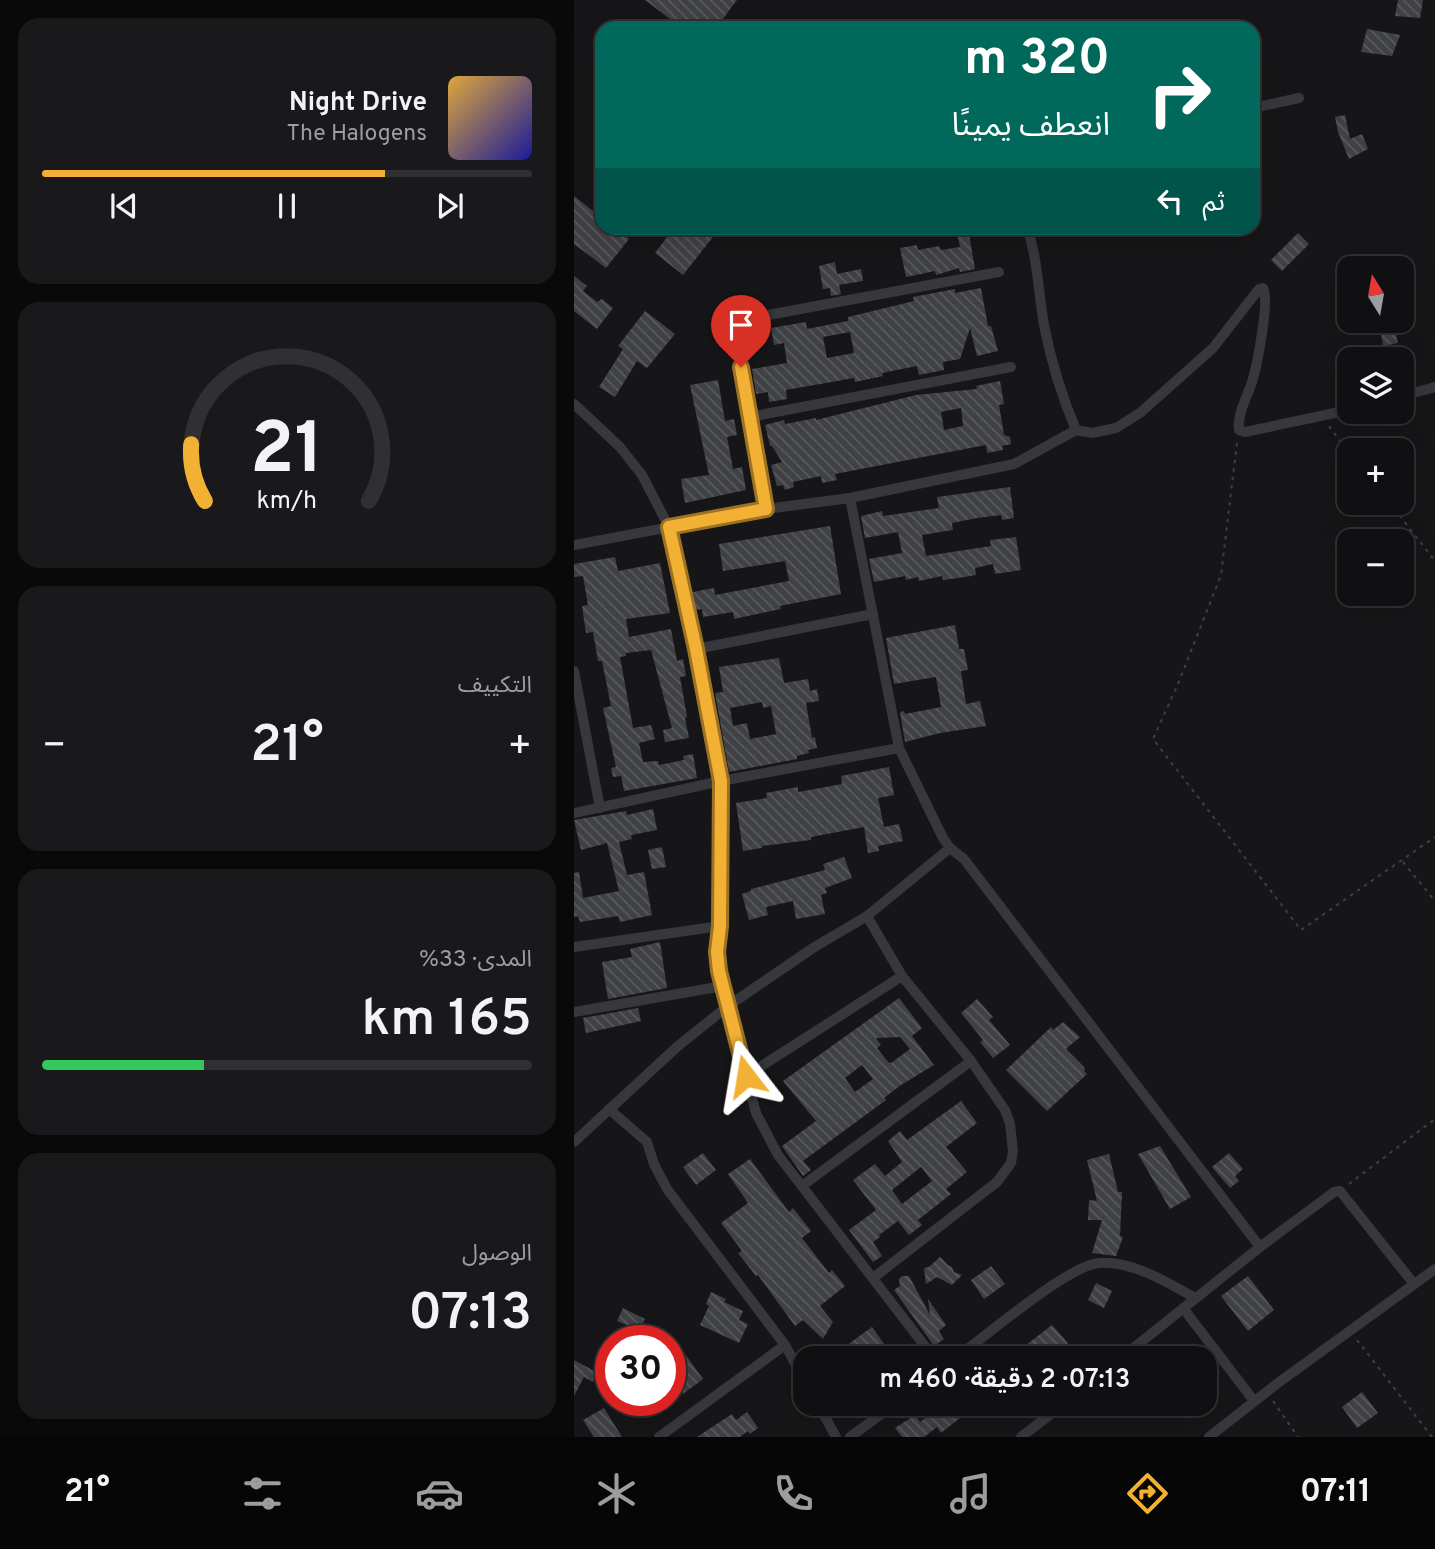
<!DOCTYPE html>
<html lang="ar">
<head>
<meta charset="utf-8">
<style>
	:root { --surface:#101012; --page:#19191b; --text:#f1f3f6; --muted:#9c9d9f; --line:#303032; --accent:#f2b134 }
	body { margin:0; font-family:Overpass,"Noto Sans Arabic",sans-serif; background:var(--page); color:var(--text); direction:rtl; height:100vh; display:flex; flex-direction:column; font-size:26px; white-space:nowrap }
	* { box-sizing:border-box; margin:0 }
	p { font-size:23px; color:var(--muted) }
	.icon { flex:none; width:38px; height:38px; fill:none; stroke:currentColor; stroke-width:2; stroke-linecap:round; stroke-linejoin:round }
	.map { position:relative; flex:1; overflow:hidden; direction:ltr }
	.drawer { display:flex; flex-direction:column; gap:18px; padding:18px; background:#09090a; width:574px }
	.drawer>* { flex:none }
	.banner { position:absolute; left:21px; top:21px; width:665px; height:214px; border-radius:21px; box-shadow:0 7px 28px #0002,0 0 0 2px var(--line); direction:rtl; background:#00695c; color:#fff; overflow:hidden }
	.needle { width:46px; rotate:349deg }
	.controls { position:absolute; left:763px; top:256px; display:grid; gap:14px }
	.controls a { display:grid; place-items:center; width:77px; height:77px; border-radius:14px; background:var(--surface); box-shadow:0 7px 28px #0002,0 0 0 2px var(--line); font-size:35px }
	.speed { position:absolute; left:21px; top:1325px; display:flex; gap:14px; font-size:35px; font-weight:700; text-align:center }
	.speed>* { display:grid; place-content:center; width:91px; height:91px; border-radius:50%; background:var(--surface); box-shadow:0 7px 28px #0002,0 0 0 2px var(--line); line-height:1 }
	.speed .limit { border:10px solid #d22; background:#fff; color:#111 }
	.pin { position:absolute; display:grid; place-items:center; width:60px; height:60px; color:#fff; margin:-72px -30px; border-radius:50% 50% 50% 0; rotate:-45deg; box-shadow:0 0 7px #0007 }
	.pin .icon { rotate:45deg }
	.me { position:absolute; width:77px; margin:-38px; rotate:346deg; stroke-linejoin:round; filter:drop-shadow(0 0 5px #0008) }
	.turn { display:flex; align-items:center; gap:24px; height:147px; padding:0 35px; font-size:32px }
	.turn .icon { width:91px; height:91px; stroke-width:2.5 }
	.turn b { display:block; font-size:49px; line-height:60px }
	.then { display:flex; align-items:center; height:66px; padding:0 35px; background:#0003; gap:14px; font-size:26px }
	.big { font-size:52px; font-weight:600; line-height:1.1 }
	.drawer .card { flex:1; display:flex; flex-direction:column; justify-content:center; gap:10px; min-width:0; padding:0 24px; border-radius:21px; background:var(--page) }
	.drawer .dial { align-items:center; gap:0 }
	.dial svg { height:182px; overflow:visible; fill:none; stroke:var(--line); stroke-width:7; stroke-linecap:round; text-anchor:middle }
	.dial text { fill:var(--text); stroke:none }
	.song { display:flex; align-items:center; gap:21px }
	.cover { width:84px; height:84px; border-radius:10px; background:linear-gradient(135deg,hsl(40 70% 55%),hsl(240 70% 35%)) }
	.played { height:7px; border-radius:4px; background:linear-gradient(90deg,var(--accent) 70%,var(--line) 70%) }
	.keys { display:flex; justify-content:space-around; direction:ltr }
	.heat { display:flex; justify-content:space-between; align-items:center; font-size:38px; direction:ltr }
	.charge { height:10px; border-radius:5px; background:linear-gradient(90deg,#34c759 33%,var(--line) 0) }
	.trip { position:absolute; left:219px; top:1346px; width:424px; height:70px; border-radius:21px; background:var(--surface); box-shadow:0 7px 28px #0002,0 0 0 2px var(--line); font-weight:600; line-height:70px; text-align:center; direction:rtl }
	.menu { display:flex; height:112px; justify-content:space-around; align-items:center; background:#060607; color:var(--muted) }
	.menu .icon { width:49px; height:49px }
	.menu .on { color:var(--accent) }
	.menu b { font-size:32px; color:var(--text) }
	main { display:flex; flex:1; min-height:0 }
	.map>svg:first-child { display:block }
	.building { fill:url(#building-back-hatch); fill-rule:evenodd }
	.lines { fill:none; stroke-linecap:round; stroke-linejoin:round }
	.path { stroke:#3d3f44; stroke-width:2; stroke-dasharray:3.5 5; stroke-linecap:butt }
	.minor { stroke:#37383d; stroke-width:10 }
	.route-casing { stroke:#9d7322; stroke-width:18 }
	.route { stroke:#f2b134; stroke-width:12 }
</style>
</head>
<body>
<main>
<div class="map">
<svg width="861" height="1437" viewBox="0 0 861 1437">
	<defs>
		<pattern id="building-back-hatch" width="6" height="6" patternUnits="userSpaceOnUse" patternTransform="scale(1.75)"><rect width="6" height="6" fill="#404145"/><path d="M-1 5l2 2M0 0l6 6M5-1l2 2" fill="none" stroke="#595a5e"/></pattern>
	</defs>
	<rect width="100%" height="100%" fill="#161618"/>
	<g class="building">
		<polygon points="71,0 163,0 142,28 108,28"/>
		<polygon points="824,0 849,0 846,18 821,16"/>
		<polygon points="793,29 826,35 818,56 787,52"/>
		<polygon points="771,115 776,139 788,134 794,149 775,159 764,132 761,117"/>
		<polygon points="0,196 28,218 28,228 41,228 55,239 32,268 0,244"/>
		<polygon points="100,228 146,228 109,275 81,253"/>
		<polygon points="382,228 394,228 401,269 386,272 385,268 362,275 361,271 332,277 326,248 343,245 344,250 365,246 367,250 386,247"/>
		<polygon points="724,233 735,244 708,271 697,260"/>
		<polygon points="261,262 263,274 287,269 289,281 265,285 267,294 257,296 256,288 249,289 245,266"/>
		<polygon points="0,276 13,286 9,291 23,302 28,299 39,308 23,329 0,311"/>
		<path d="M407,288l7,38h3l7,25 -21,5 -7,-28 -10,31 -17,3 1,8 -25,5 -2,-9 -35,7 1,3 -28,6 -1,-4 -68,12 1,9 -18,3 -1,-10 -12,2 -4,-25 35,-6 -3,-20 -10,2 -3,-17 35,-6 1,7 41,-8v-4l66,-16 -1,-4 42,-8v4zM276,332l4,21 -27,5 -4,-21z"/>
		<polygon points="71,311 101,334 73,368 63,361 41,397 25,387 49,349 44,346"/>
		<polygon points="820,325 824,343 809,346 806,328"/>
		<polygon points="144,380 151,421 160,419 163,435 153,437 159,469 168,467 172,490 111,503 107,479 135,475 116,385"/>
		<path d="M426,381l4,23 -5,1 5,30 6,2 1,7 -9,2 1,4 -16,3 -1,-8 -151,29 2,6 -15,3 -1,-7 -28,6 1,5 -9,3 -2,-5 -6,1 -6,-21 11,-3 -10,-16h-2l-5,-21 19,-5 1,4 31,-6v2l100,-25 61,-6 -1,-3zM387,408l2,18 -19,4 -3,-18z"/>
		<polygon points="436,487 440,518 428,520 427,515 403,518 378,523 379,530 348,535 352,556 417,546 416,540 442,537 447,570 421,574 419,564 401,568 402,575 391,577 369,580 368,576 345,581 344,577 332,580 331,576 300,582 295,559 328,553 324,532 291,538 287,516 308,511 309,516 365,508 363,497"/>
		<polygon points="256,526 267,594 206,606 207,609 160,619 159,612 129,617 128,609 122,610 119,592 140,588 141,595 215,581 211,561 149,571 145,544"/>
		<polygon points="41,557 44,571 86,563 96,613 52,619 55,637 97,629 103,661 109,659 112,676 106,677 113,717 111,718 115,738 91,742 89,730 98,728 77,650 52,653 52,656 46,657 59,728 77,725 81,739 65,743 69,762 84,761 85,765 110,760 109,756 119,754 123,778 50,791 47,776 39,777 37,768 42,767 29,708 37,706 28,661 24,661 19,632 12,633 8,606 14,605 9,576 0,577 0,564"/>
		<polygon points="381,625 385,649 390,649 394,670 387,671 392,704 406,701 412,726 366,733 331,742 326,712 330,711 331,714 367,707 362,677 320,684 312,638"/>
		<path d="M205,658l5,25 24,-4 2,12 7,-2 2,12 -13,2 6,35 3,-1 2,11 -9,2 1,3 -12,3v3l-68,13 -14,-79 8,-1 -4,-25zM188,702l1,6 8,-2 5,28 -26,5 -3,-16 -14,3 -3,-18z"/>
		<polygon points="315,767 320,795 304,798 310,827 325,824 329,841 304,846 305,851 294,853 290,827 237,837 237,840 188,846 188,848 169,851 162,803 193,798 192,793 224,787 224,792 268,784 267,776"/>
		<polygon points="79,809 83,830 57,835 58,839 45,842 53,875 70,872 78,915 46,922 44,916 6,922 4,916 0,917 0,873 5,872 9,898 45,891 33,843 7,850 0,820 52,811 53,815"/>
		<polygon points="88,847 92,867 78,869 74,850"/>
		<polygon points="270,857 278,878 251,888 253,893 247,895 251,914 222,919 219,901 192,907 194,915 175,920 168,894 177,891 177,889 251,870 249,864"/>
		<polygon points="86,942 93,988 34,999 28,962 58,957 56,949"/>
		<path d="M325,998l23,30 -10,8 22,29 -33,20 -17,13 2,2 -83,61 8,9 -8,6 -21,-30 34,-25 -33,-40zM326,1037l10,12 -19,14 -3,-1 -11,-14 4,-3 -5,-7zM288,1065l11,14 -18,13 -10,-14z"/>
		<polygon points="403,999 419,1017 415,1020 436,1045 419,1058 406,1042 409,1040 387,1013"/>
		<polygon points="64,1008 67,1021 12,1033 9,1018"/>
		<polygon points="489,1022 506,1037 492,1049 511,1068 510,1071 513,1074 473,1111 432,1070 477,1027 479,1030"/>
		<path d="M387,1101l16,22 -31,24 21,25 -21,17 5,5 -33,26 4,5 -13,10 -11,-14 -19,14 1,2 -7,5 9,14 -9,6 -24,-32 27,-20 -23,-30 22,-16 10,12 17,-14 -14,-21 12,-10 7,9zM347,1167l11,14 -30,23 -10,-14z"/>
		<polygon points="586,1146 617,1197 596,1209 564,1154"/>
		<polygon points="129,1153 142,1170 122,1185 109,1167"/>
		<polygon points="655,1153 669,1169 661,1176 665,1181 656,1188 638,1167"/>
		<polygon points="535,1154 544,1192 548,1192 546,1236 549,1237 542,1256 518,1253 528,1220 514,1220 515,1200 523,1201 513,1160"/>
		<polygon points="176,1159 215,1212 219,1208 237,1231 228,1238 255,1273 258,1270 271,1286 246,1306 259,1322 249,1339 229,1320 221,1326 184,1275 182,1276 164,1253 168,1251 147,1223 174,1203 154,1174"/>
		<polygon points="366,1257 374,1265 378,1267 380,1272 388,1275 378,1285 363,1277 352,1284 350,1268 355,1267"/>
		<polygon points="417,1266 431,1284 410,1299 397,1280"/>
		<polygon points="328,1276 335,1276 356,1315 354,1299 372,1325 365,1331 370,1339 360,1346 320,1290 326,1286 325,1279"/>
		<polygon points="674,1276 700,1310 674,1331 647,1296"/>
		<polygon points="522,1283 538,1291 530,1308 514,1300"/>
		<polygon points="137,1292 152,1299 150,1302 169,1311 165,1320 174,1324 165,1343 126,1325 135,1306 132,1304"/>
		<polygon points="49,1308 71,1319 65,1330 43,1321"/>
		<polygon points="478,1325 494,1343 476,1358 435,1358"/>
		<polygon points="298,1327 320,1358 258,1358 269,1348"/>
		<polygon points="111,1354 129,1379 109,1394 96,1377 96,1365"/>
		<polygon points="0,1360 24,1373 19,1382 10,1377 0,1396"/>
		<polygon points="788,1392 804,1413 783,1428 768,1407"/>
		<polygon points="370,1404 413,1404 397,1414 395,1411 367,1433 363,1427 350,1437 328,1437 321,1428 341,1415 346,1422"/>
		<polygon points="30,1408 48,1437 20,1437 9,1420"/>
		<polygon points="173,1412 184,1428 176,1434 174,1431 166,1437 123,1437 158,1414 162,1420"/>
	</g>
	<g class="lines">
		<g class="path">
			<polyline points="755,426 775,453"/>
			<polyline points="663,443 647,575 604,684 579,739 727,930 861,837"/>
			<polyline points="815,502 861,561"/>
			<polyline points="829,862 861,901"/>
			<polyline points="775,1184 861,1119"/>
			<polyline points="783,1340 858,1437"/>
			<polyline points="699,1401 724,1437"/>
		</g>
		<g class="minor">
			<polyline points="679,108 725,98"/>
			<path d="M453,228c11,31 11,64 17,97 7,36 18,72 32,105"/>
			<polyline points="828,396 861,387"/>
			<polyline points="0,404 46,447 68,475 95,527 122,649 147,781 146,926 143,952 145,971 182,1113 204,1155 360,1358"/>
			<polyline points="176,417 437,367"/>
			<polyline points="192,509 167,367 169,342 178,323 189,316 425,272"/>
			<path d="M0,545l192,-36 84,-11 164,-34 62,-34 16,3 24,-5 24,-15 73,-65 46,-59 4,-1c7,12 -6,78 -11,94 -5,15 -15,32 -13,48l6,2 104,-22"/>
			<polyline points="122,649 299,614"/>
			<polyline points="0,671 26,808"/>
			<polyline points="0,813 147,781 325,748"/>
			<polyline points="376,848 390,859 686,1247"/>
			<polyline points="293,916 328,976 397,1061 431,1110 436,1124 439,1151 437,1163 423,1182 299,1278"/>
			<polyline points="0,947 146,926"/>
			<polyline points="0,1012 149,986"/>
			<polyline points="172,1076 328,976"/>
			<polyline points="35,1109 73,1142 80,1164 93,1189 211,1345 85,1437"/>
			<polyline points="0,1142 104,1046 154,1006 239,948 293,916 376,848 369,838 325,748 276,498"/>
			<polyline points="228,1186 397,1061"/>
			<polyline points="609,1308 680,1401"/>
			<polyline points="211,1345 231,1381"/>
			<path d="M382,1358c30,-22 111,-92 143,-95 34,-2 68,19 96,35"/>
			<polyline points="547,1358 686,1247 760,1192 766,1191 840,1284"/>
			<polyline points="244,1404 262,1437"/>
			<polyline points="276,1437 321,1404"/>
			<polyline points="447,1437 490,1404"/>
			<polyline points="635,1437 704,1383 861,1269"/>
		</g>
	</g>
	<g class="lines">
		<defs>
			<polyline id="route" points="167,367 192,509 95,527 122,649 147,781 146,926 143,952 145,971 172,1076"/>
		</defs>
		<use href="#route" class="route-casing"/>
		<use href="#route" class="route"/>
	</g>
</svg>
<div class="controls">
<a><svg class="needle" viewBox="-14 -14 28 28"><path d="M0-13l5 13h-10z" fill="#e53935"/><path d="M0 13l5-13h-10z" fill="#9c9d9f"/></svg></a>
<a><svg class="icon" aria-label="layers" viewBox="0 0 24 24"><path d="M12 4l9 5-9 5-9-5zM3 14l9 5 9-5"/></svg></a>
<a>+</a>
<a>−</a>
</div>
<div class="speed"><div class="limit">30</div></div>
<div class="pin" style="left:167px;top:367px;background:#d93025"><svg class="icon" aria-label="arrive" viewBox="0 0 24 24"><path d="M6 21V4h12l-3 4 3 4H6"/></svg></div>
<svg class="me" style="left:172px;top:1076px" viewBox="-20 -20 40 40"><path d="M0-17L14 15 0 8-14 15z" fill="#f2b134" stroke="#fff" stroke-width="4"/></svg>
<div class="trip">07:13 · 2 دقيقة · 460 m</div>
<div class="banner">
<div class="turn"><svg class="icon" aria-label="right" viewBox="0 0 24 24"><path d="M7 20v-9h11M14 6l5 5-5 5"/></svg><div><b>320 m</b>انعطف يمينًا</div></div>
<div class="then">ثم<svg class="icon" aria-label="left" viewBox="0 0 24 24"><path d="M17 20v-9H6M10 6l-5 5 5 5"/></svg></div>
</div>
</div>
<section class="drawer">
<div class="card">
<div class="song"><i class="cover"></i><div><b>Night Drive</b><p>The Halogens</p></div></div>
<div class="played"></div>
<div class="keys"><svg class="icon" aria-label="previous" viewBox="0 0 24 24"><path d="M18 5L8 12l10 7zM5 5v14"/></svg><svg class="icon" aria-label="pause" viewBox="0 0 24 24"><path d="M8 5v14M16 5v14"/></svg><svg class="icon" aria-label="next" viewBox="0 0 24 24"><path d="M6 5l10 7-10 7zM19 5v14"/></svg></div>
</div>
<div class="card dial"><svg viewBox="0 0 100 80">
<path d="M14 69A42 42 0 1 1 86 69"/>
<path d="M14 69A42 42 0 0 1 8 44" stroke="#f2b134"/>
<text x="50" y="56" font-size="32" font-weight="700">21</text>
<text x="50" y="72" font-size="11">km/h</text>
</svg></div>
<div class="card"><p>التكييف</p>
<div class="heat"><a>−</a><b class="big">21°</b><a>+</a></div>
</div>
<div class="card"><p>المدى · 33%</p><b class="big">165 km</b><div class="charge"></div></div>
<div class="card"><p>الوصول</p><b class="big">07:13</b></div>
</section>
</main>
<nav class="menu">
<b>07:11</b>
<svg class="icon on" aria-label="directions" viewBox="0 0 24 24"><path d="M12 3l9 9-9 9-9-9zM9 14v-3h6M13 9l2 2-2 2"/></svg>
<svg class="icon" aria-label="music" viewBox="0 0 24 24"><path d="M9 18V5l10-2v13"/><circle cx="6" cy="18" r="3"/><circle cx="16" cy="16" r="3"/></svg>
<svg class="icon" aria-label="phone" viewBox="0 0 24 24"><path d="M5 4h4l2 5-3 2q2 4 5 5l2-3 5 2v4C11 20 4 13 5 4z"/></svg>
<svg class="icon" aria-label="climate" viewBox="0 0 24 24"><path d="M12 3v18M4 7l16 10M4 17L20 7"/></svg>
<svg class="icon" aria-label="car" viewBox="0 0 24 24"><path d="M5 17H2v-5l4-1 3-4h7l3 4 3 1v5h-3M9 17h6M6 11h13"/><circle cx="7" cy="17" r="2"/><circle cx="17" cy="17" r="2"/></svg>
<svg class="icon" aria-label="filters" viewBox="0 0 24 24"><path d="M4 7h16M4 17h16"/><circle cx="9" cy="7" r="2"/><circle cx="15" cy="17" r="2"/></svg>
<b>21°</b>
</nav>
</body>
</html>
